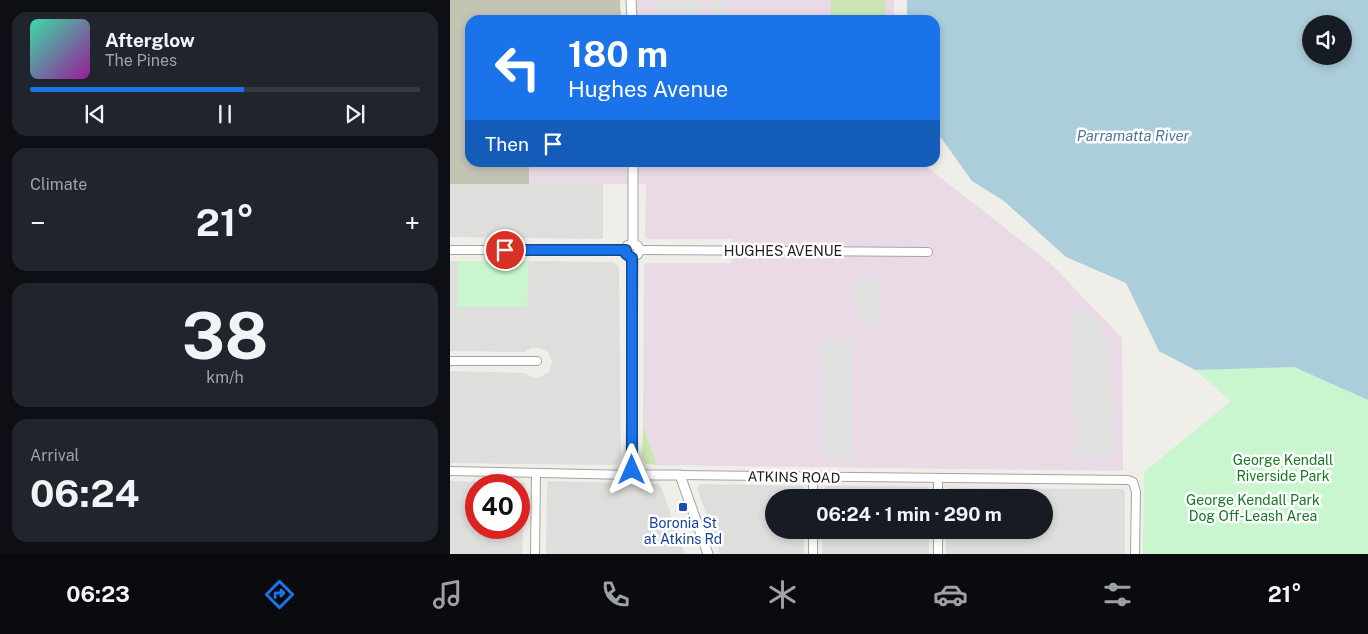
<!DOCTYPE html>
<html lang="en">
<head>
<meta charset="utf-8">
<style>
	:root { --surface:#171b24; --page:#20242c; --text:#f1f3f6; --muted:#9ea1a6; --line:#363941; --accent:#1a73e8 }
	body { margin:0; font-family:"Public Sans",sans-serif; background:var(--page); color:var(--text); height:100vh; display:flex; flex-direction:column; font-size:19px; white-space:nowrap }
	* { box-sizing:border-box; margin:0 }
	p { font-size:16px; color:var(--muted) }
	.icon { flex:none; width:28px; height:28px; fill:none; stroke:currentColor; stroke-width:2; stroke-linecap:round; stroke-linejoin:round }
	.map { position:relative; flex:1; overflow:hidden }
	.sheet { display:flex; flex-direction:column; gap:12px; padding:12px; background:#0d0f14; width:450px }
	.sheet>* { flex:none }
	.top-card { position:absolute; left:15px; top:15px; width:475px; height:152px; border-radius:15px; box-shadow:0 2px 8px #0003; background:#1a73e8; color:#fff; overflow:hidden }
	.controls { position:absolute; left:852px; top:15px; display:grid; gap:10px }
	.controls a { display:grid; place-items:center; width:50px; height:50px; border-radius:50%; background:var(--surface); box-shadow:0 2px 8px #0003; font-size:25px }
	.speed { position:absolute; left:15px; top:474px; display:flex; gap:10px; font-size:25px; font-weight:700; text-align:center }
	.speed>* { display:grid; place-content:center; width:65px; height:65px; border-radius:50%; background:var(--surface); box-shadow:0 2px 8px #0003; line-height:1 }
	.speed .limit { border:8px solid #d22; background:#fff; color:#111 }
	.pin { position:absolute; display:grid; place-items:center; width:42px; height:42px; color:#fff; margin:-21px; border:2px solid #fff; border-radius:50%; box-shadow:0 1px 5px #0007 }
	.me { position:absolute; width:55px; margin:-28px; rotate:0deg; stroke-linejoin:round; filter:drop-shadow(0 0 4px #0008) }
	.turn { display:flex; align-items:center; gap:18px; height:105px; padding:0 20px; font-size:22px }
	.turn .icon { width:65px; height:65px; stroke-width:2.5 }
	.turn b { display:block; font-size:35px; line-height:42px }
	.then { display:flex; align-items:center; height:48px; padding:0 20px; background:#0003; gap:10px; font-size:19px }
	.big { font-size:38px; font-weight:700; line-height:1.1 }
	.sheet .card { flex:1; display:flex; flex-direction:column; justify-content:center; gap:8px; min-width:0; padding:0 18px; border-radius:15px; background:var(--page) }
	.sheet .dial { align-items:center; gap:0 }
	.dial b { font-size:65px; line-height:1 }
	.song { display:flex; align-items:center; gap:15px }
	.cover { width:60px; height:60px; border-radius:8px; background:linear-gradient(135deg,hsl(160 70% 55%),hsl(300 70% 35%)) }
	.played { height:5px; border-radius:2px; background:linear-gradient(90deg,var(--accent) 55%,var(--line) 55%) }
	.keys { display:flex; justify-content:space-around; direction:ltr }
	.heat { display:flex; justify-content:space-between; align-items:center; font-size:28px; direction:ltr }
	.trip { position:absolute; left:315px; top:489px; width:288px; height:50px; border-radius:25px; background:var(--surface); box-shadow:0 2px 8px #0003; font-weight:700; line-height:50px; text-align:center }
	.tabs { display:flex; height:80px; justify-content:space-around; align-items:center; background:#090b0e; color:var(--muted) }
	.tabs .icon { width:35px; height:35px }
	.tabs .current { color:var(--accent) }
	.tabs b { font-size:22px; color:var(--text) }
	main { display:flex; flex:1; min-height:0 }
	.map>svg:first-child { display:block }
	.residential { fill:#dededd; fill-rule:evenodd }
	.industrial { fill:#e9dae5 }
	.construction { fill:#c3c4b4 }
	.grass { fill:#c9e6b2 }
	.park { fill:#c9f6cf }
	.parking { fill:#e0e0e0 }
	.water { fill:#accdda; fill-rule:evenodd }
	.lines { fill:none; stroke-linecap:round; stroke-linejoin:round }
	.minor-casing { stroke:#a4a4a4; stroke-width:10 }
	.tertiary-casing { stroke:#a4a4a4; stroke-width:11 }
	.minor { stroke:#fff; stroke-width:8 }
	.tertiary { stroke:#fff; stroke-width:9 }
	.route-casing { stroke:#114b97; stroke-width:12 }
	.route { stroke:#1a73e8; stroke-width:9 }
	.transit-dot { fill:#1a4fb4; stroke:#fff; stroke-width:2 }
	.labels { text-anchor:middle; stroke-width:5; stroke-linejoin:round; paint-order:stroke }
	.street-label { font-size:14px; fill:#202020; stroke:#fff }
	.park-label { font-size:14px; fill:#157822; stroke:#fff }
	.transit-label { font-size:14px; fill:#164399; stroke:#fff }
	.water-label { font-size:15px; font-style:italic; fill:#5175a1; stroke:#fff }
</style>
</head>
<body>
<main>
<section class="sheet">
<div class="card">
<div class="song"><i class="cover"></i><div><b>Afterglow</b><p>The Pines</p></div></div>
<div class="played"></div>
<div class="keys"><svg class="icon" aria-label="previous" viewBox="0 0 24 24"><path d="M18 5L8 12l10 7zM5 5v14"/></svg><svg class="icon" aria-label="pause" viewBox="0 0 24 24"><path d="M8 5v14M16 5v14"/></svg><svg class="icon" aria-label="next" viewBox="0 0 24 24"><path d="M6 5l10 7-10 7zM19 5v14"/></svg></div>
</div>
<div class="card"><p>Climate</p>
<div class="heat"><a>−</a><b class="big">21°</b><a>+</a></div>
</div>
<div class="card dial"><b>38</b><p>km/h</p></div>
<div class="card"><p>Arrival</p><b class="big">06:24</b></div>
</section>
<div class="map">
<svg width="918" height="554" viewBox="0 0 918 554">
	<rect width="100%" height="100%" fill="#f0eee8"/>
	<g class="residential">
		<polygon points="0,184 153,184 153,239 0,237"/>
		<polygon points="0,261 8,261 8,307 77,307 78,261 163,262 169,266 171,456 169,461 165,465 0,463 0,371 75,373 82,377 88,378 99,372 102,362 98,352 90,348 81,348 75,352 0,351"/>
		<path d="M0,481l75,2 -3,71h-72zM26,485h43v43h-43z"/>
		<polygon points="99,481 207,484 211,486 235,554 96,554 97,483"/>
		<polygon points="250,484 352,486 354,488 354,497 324,498 324,530 354,530 354,554 270,554 247,488"/>
		<polygon points="377,486 477,487 480,489 480,497 372,497 371,491"/>
		<polygon points="499,488 673,489 675,491 675,554 496,554 496,530 594,530 594,498 496,497 496,491"/>
		<rect x="372" y="530" width="107" height="24"/>
	</g>
	<g class="industrial">
		<polygon points="187,0 444,0 444,20 80,20 80,18 187,18"/>
		<polygon points="79,163 472,163 602,265 672,338 673,471 207,465 193,425 194,265 197,263 281,263 281,239 198,239 195,236 196,184 79,184"/>
	</g>
	<polygon class="construction" points="0,0 170,0 171,18 81,18 80,20 20,20 20,162 79,163 79,184 0,184"/>
	<g class="grass">
		<polygon points="381,0 436,0 435,20 381,20"/>
		<polygon points="193,425 207,465 196,464 192,458"/>
	</g>
	<g class="park">
		<polygon points="8,261 78,261 77,307 7,307"/>
		<polygon points="844,367 918,400 918,554 693,554 694,472 781,401 745,370"/>
	</g>
	<g class="parking">
		<rect x="204" y="0" width="47" height="20"/>
		<rect x="261" y="0" width="15" height="20"/>
		<polygon points="430,278 432,323 407,324 405,280"/>
		<polygon points="634,309 648,321 659,341 666,456 625,459 622,313"/>
		<polygon points="402,340 402,459 388,461 377,454 372,441 371,341"/>
	</g>
	<path class="water" d="M457,0h461v400l-74,-33 -99,3 -36,-19 -33,-68 -60,-26 -62,-56 -32,-20 -33,-46 -4,-11v-104h-28zM861,24h33v32h-33z"/>
	<g class="lines">
		<defs>
			<g id="minor">
				<polyline points="0,250 176,250"/>
				<polyline points="189,250 478,252"/>
				<polyline points="0,361 87,361"/>
				<polyline points="0,471 181,475"/>
				<polyline points="230,475 678,480 683,482 686,492 685,554"/>
				<polyline points="488,479 488,498"/>
				<polyline points="363,498 363,477"/>
				<polyline points="488,530 488,554"/>
				<polyline points="85,554 86,474"/>
				<polyline points="363,554 363,530"/>
			</g>
			<g id="tertiary">
				<polyline points="181,0 182,20"/>
				<polyline points="183,244 183,162"/>
				<polyline points="183,257 181,475 230,475 258,554"/>
				<polyline points="183,257 177,254 176,250 177,246 183,244"/>
				<polyline points="183,257 188,254 189,250 188,246 183,244"/>
			</g>
		</defs>
		<use href="#minor" class="minor-casing"/>
		<use href="#tertiary" class="tertiary-casing"/>
		<use href="#minor" class="minor"/>
		<use href="#tertiary" class="tertiary"/>
	</g>
	<g class="lines">
		<defs>
			<polyline id="route" points="55,250 176,250 176,254 182,258 182,470"/>
		</defs>
		<use href="#route" class="route-casing"/>
		<use href="#route" class="route"/>
	</g>
	<rect class="transit-dot" x="228" y="502" width="10" height="10" rx="2.5"/>
	<g class="labels">
		<g class="street-label">
			<text x="333" y="256">HUGHES AVENUE</text>
			<text transform="translate(344 477) rotate(1)" y="5">ATKINS ROAD</text>
		</g>
		<g class="park-label">
			<text x="833" y="465">George Kendall<tspan x="833" dy="16">Riverside Park</tspan></text>
			<text x="803" y="505">George Kendall Park<tspan x="803" dy="16">Dog Off-Leash Area</tspan></text>
		</g>
		<g class="transit-label">
			<text x="233" y="528">Boronia St<tspan x="233" dy="16">at Atkins Rd</tspan></text>
		</g>
		<g class="water-label">
			<text x="683" y="141">Parramatta River</text>
		</g>
	</g>
</svg>
<div class="controls">
<a><svg class="icon" aria-label="sound" viewBox="0 0 24 24"><path d="M4 9h4l5-4v14l-5-4H4zM17 9q2 3 0 6"/></svg></a>
</div>
<div class="speed"><div class="limit">40</div></div>
<div class="pin" style="left:55px;top:250px;background:#d93025"><svg class="icon" aria-label="arrive" viewBox="0 0 24 24"><path d="M6 21V4h12l-3 4 3 4H6"/></svg></div>
<svg class="me" style="left:182px;top:470px" viewBox="-20 -20 40 40"><path d="M0-17L14 15 0 8-14 15z" fill="#1a73e8" stroke="#fff" stroke-width="4"/></svg>
<div class="trip">06:24 · 1 min · 290 m</div>
<div class="top-card">
<div class="turn"><svg class="icon" aria-label="left" viewBox="0 0 24 24"><path d="M17 20v-9H6M10 6l-5 5 5 5"/></svg><div><b>180 m</b>Hughes Avenue</div></div>
<div class="then">Then<svg class="icon" aria-label="arrive" viewBox="0 0 24 24"><path d="M6 21V4h12l-3 4 3 4H6"/></svg></div>
</div>
</div>
</main>
<nav class="tabs">
<b>06:23</b>
<svg class="icon current" aria-label="directions" viewBox="0 0 24 24"><path d="M12 3l9 9-9 9-9-9zM9 14v-3h6M13 9l2 2-2 2"/></svg>
<svg class="icon" aria-label="music" viewBox="0 0 24 24"><path d="M9 18V5l10-2v13"/><circle cx="6" cy="18" r="3"/><circle cx="16" cy="16" r="3"/></svg>
<svg class="icon" aria-label="phone" viewBox="0 0 24 24"><path d="M5 4h4l2 5-3 2q2 4 5 5l2-3 5 2v4C11 20 4 13 5 4z"/></svg>
<svg class="icon" aria-label="climate" viewBox="0 0 24 24"><path d="M12 3v18M4 7l16 10M4 17L20 7"/></svg>
<svg class="icon" aria-label="car" viewBox="0 0 24 24"><path d="M5 17H2v-5l4-1 3-4h7l3 4 3 1v5h-3M9 17h6M6 11h13"/><circle cx="7" cy="17" r="2"/><circle cx="17" cy="17" r="2"/></svg>
<svg class="icon" aria-label="filters" viewBox="0 0 24 24"><path d="M4 7h16M4 17h16"/><circle cx="9" cy="7" r="2"/><circle cx="15" cy="17" r="2"/></svg>
<b>21°</b>
</nav>
</body>
</html>
